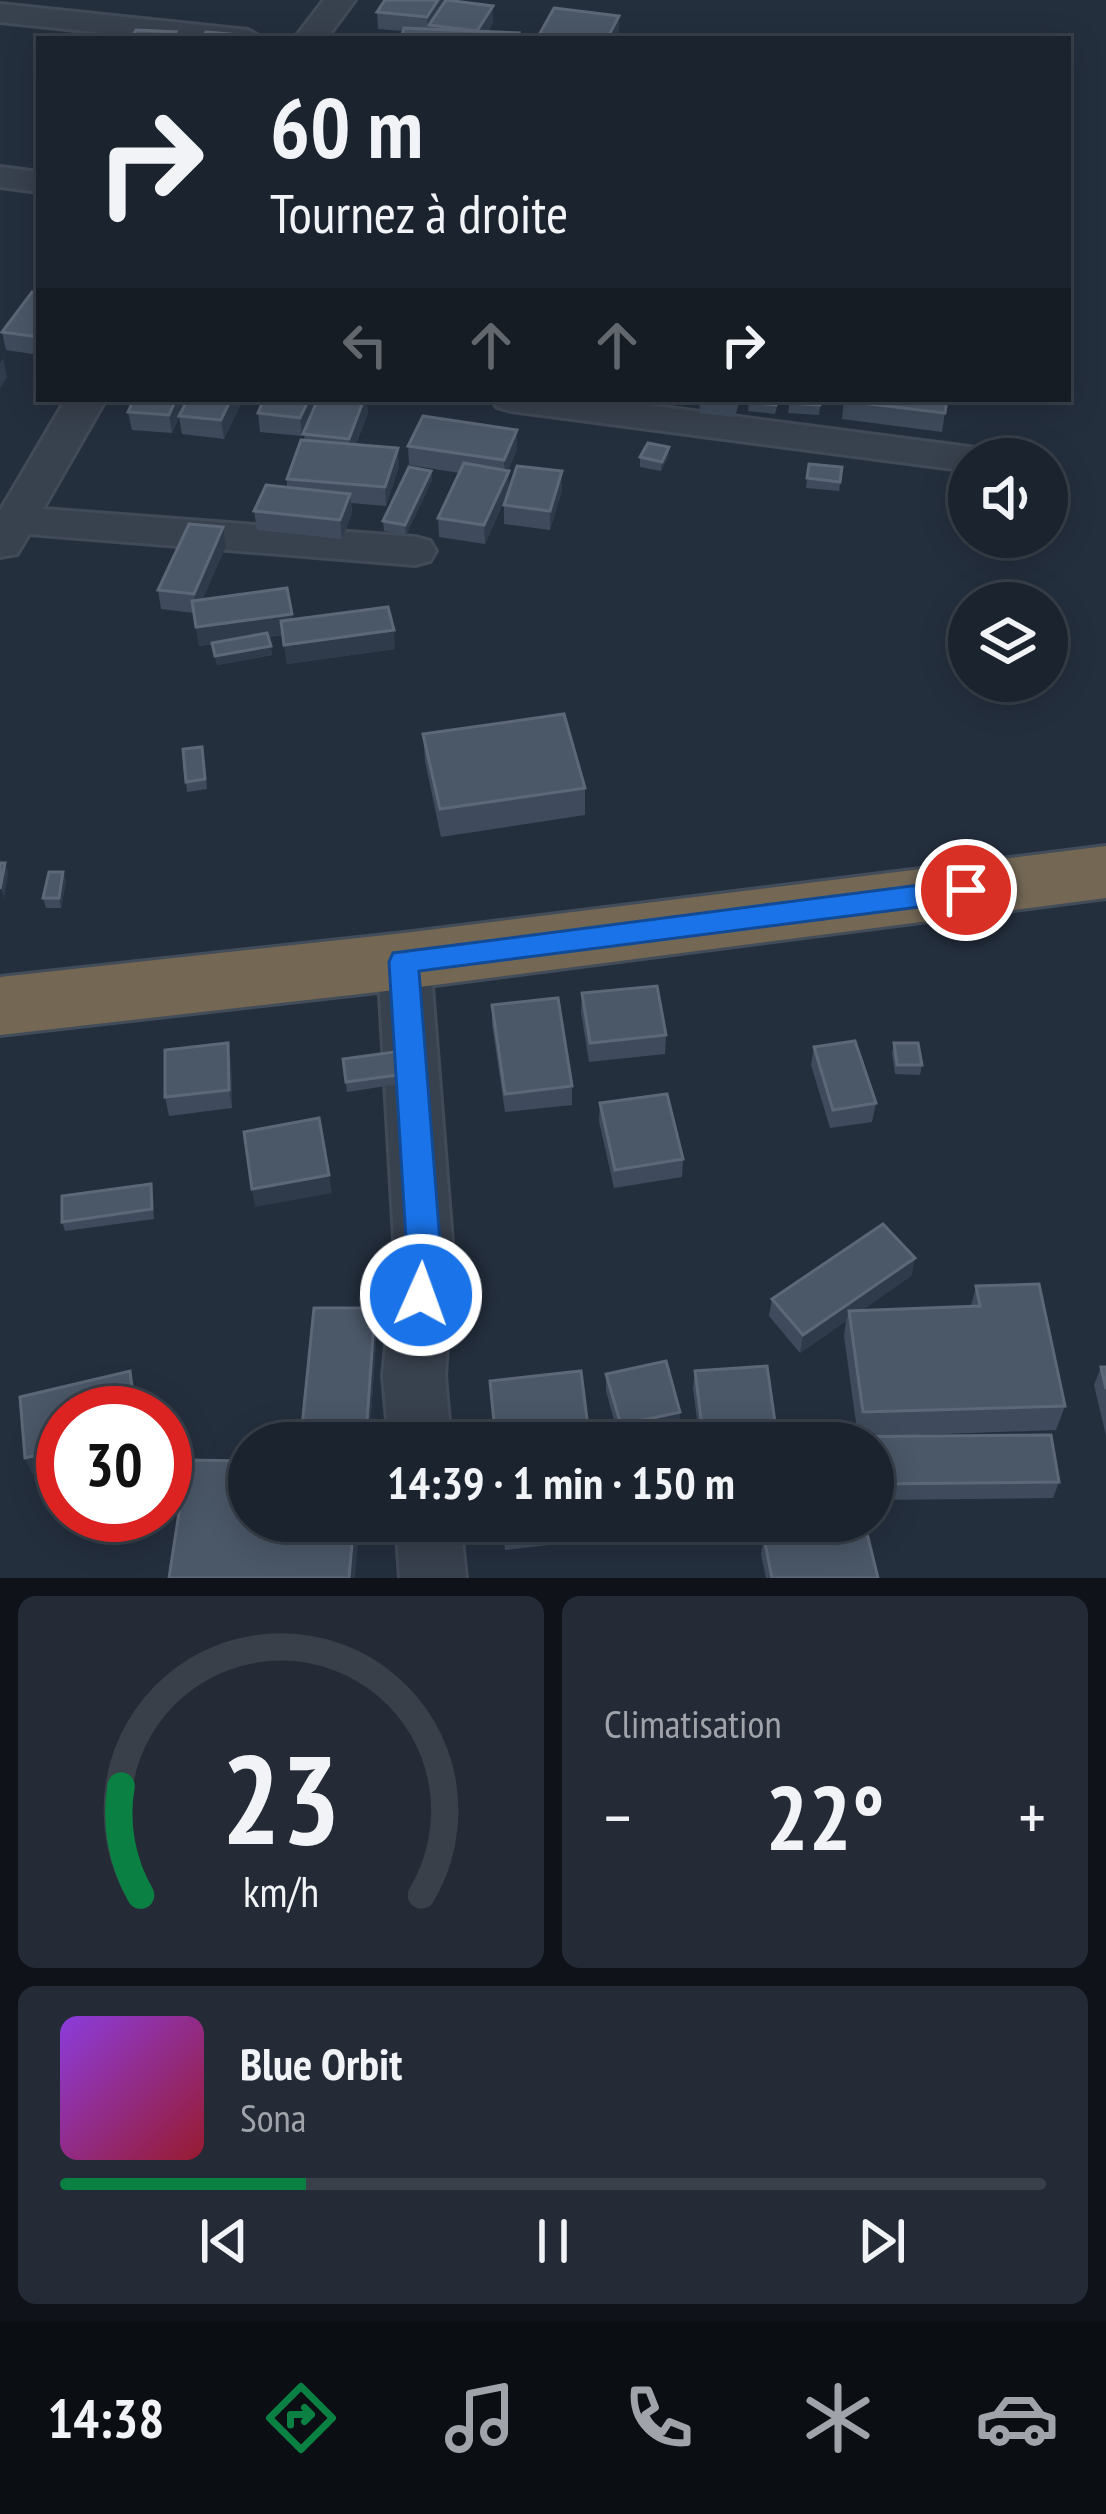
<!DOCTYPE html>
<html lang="fr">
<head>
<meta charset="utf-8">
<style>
	:root { --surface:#1b232e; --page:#242b36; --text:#f1f3f6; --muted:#a0a4aa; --line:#39404a; --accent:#0b8043 }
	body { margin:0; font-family:"PT Sans Narrow",sans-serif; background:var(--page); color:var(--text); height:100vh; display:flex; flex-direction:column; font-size:45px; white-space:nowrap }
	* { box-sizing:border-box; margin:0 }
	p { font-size:39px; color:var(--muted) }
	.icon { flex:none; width:66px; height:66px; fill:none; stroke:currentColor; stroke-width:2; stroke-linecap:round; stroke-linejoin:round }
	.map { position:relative; height:1578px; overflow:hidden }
	.drawer { display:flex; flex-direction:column; gap:18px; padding:18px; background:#0f1319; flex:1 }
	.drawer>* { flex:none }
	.top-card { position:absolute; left:36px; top:36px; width:1035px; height:366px; border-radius:0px; box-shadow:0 6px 30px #0003,0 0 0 3px var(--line); background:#1b232e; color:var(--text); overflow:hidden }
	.tools { position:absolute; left:948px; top:438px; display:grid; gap:24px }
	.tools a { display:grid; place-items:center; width:120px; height:120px; border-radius:50%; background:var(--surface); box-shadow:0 6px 30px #0003,0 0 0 3px var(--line); font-size:60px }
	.speed { position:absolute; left:36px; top:1386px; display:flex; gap:24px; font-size:60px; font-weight:700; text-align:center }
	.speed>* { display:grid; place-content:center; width:156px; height:156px; border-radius:50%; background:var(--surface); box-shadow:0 6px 30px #0003,0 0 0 3px var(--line); line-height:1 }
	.speed .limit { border:18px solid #d22; background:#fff; color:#111 }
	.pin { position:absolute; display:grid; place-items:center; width:102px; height:102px; color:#fff; margin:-51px; border:6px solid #fff; border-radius:50%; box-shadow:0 3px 12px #0007 }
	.me { position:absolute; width:132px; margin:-66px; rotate:2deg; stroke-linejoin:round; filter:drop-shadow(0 0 9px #0008) }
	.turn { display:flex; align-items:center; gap:42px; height:252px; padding:0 36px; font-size:54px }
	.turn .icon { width:156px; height:156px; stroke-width:2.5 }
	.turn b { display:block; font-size:84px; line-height:102px }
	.lanes { display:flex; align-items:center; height:114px; padding:0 36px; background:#0003; justify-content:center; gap:60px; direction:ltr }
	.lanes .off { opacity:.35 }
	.big { font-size:90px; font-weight:600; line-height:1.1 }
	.drawer .tile { flex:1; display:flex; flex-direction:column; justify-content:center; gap:18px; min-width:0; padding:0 42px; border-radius:18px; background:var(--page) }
	.drawer .dial { align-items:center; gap:0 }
	.dial svg { height:312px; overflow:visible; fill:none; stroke:var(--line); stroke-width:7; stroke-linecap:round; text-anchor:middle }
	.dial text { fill:var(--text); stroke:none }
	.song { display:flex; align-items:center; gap:36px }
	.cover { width:144px; height:144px; border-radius:18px; background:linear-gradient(135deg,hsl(270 70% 55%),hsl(350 70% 35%)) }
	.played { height:12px; border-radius:6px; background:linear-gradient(90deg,var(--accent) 25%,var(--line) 25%) }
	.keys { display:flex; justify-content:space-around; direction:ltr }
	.heat { display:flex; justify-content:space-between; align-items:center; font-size:66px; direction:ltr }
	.drawer .tiles { flex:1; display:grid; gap:18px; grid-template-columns:1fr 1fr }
	.tile:last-child { grid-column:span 2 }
	.trip { position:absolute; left:228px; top:1422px; width:666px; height:120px; border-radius:60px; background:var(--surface); box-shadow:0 6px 30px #0003,0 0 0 3px var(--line); font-weight:600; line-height:120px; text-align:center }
	.menu { display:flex; height:192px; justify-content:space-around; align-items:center; background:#0b0e12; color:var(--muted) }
	.menu .icon { width:84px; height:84px }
	.menu .current { color:var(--accent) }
	.menu b { font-size:54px; color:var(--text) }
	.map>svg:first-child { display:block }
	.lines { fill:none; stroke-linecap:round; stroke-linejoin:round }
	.minor-casing { stroke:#414a57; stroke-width:6 }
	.highway-casing { stroke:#434c59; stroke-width:6 }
	.minor { fill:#38414e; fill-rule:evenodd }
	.highway { fill:#746855; fill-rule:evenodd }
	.wall { fill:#3f4b5c }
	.shaded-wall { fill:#2f3b4b }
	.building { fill:#4b5868; stroke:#5c6777; stroke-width:3 }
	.route { fill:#1a73e8; stroke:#114b97; stroke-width:3 }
</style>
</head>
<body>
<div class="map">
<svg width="1106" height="1578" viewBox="0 0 1106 1578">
	<rect width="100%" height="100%" fill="#242f3e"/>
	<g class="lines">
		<defs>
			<g id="minor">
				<polygon points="324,0 355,0 326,39 294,39"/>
				<polygon points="0,4 248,30 264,39 159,39 0,22"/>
				<polygon points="0,167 39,172 39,192 0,187"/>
				<polygon points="66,399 106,399 43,509 415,537 430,541 436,551 430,561 415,565 29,534 17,554 0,557 0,511"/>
				<polygon points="491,399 602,399 969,447 983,450 989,459 969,459 969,471 511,411 497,407"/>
				<polygon points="404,941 422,947 430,961 453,1255 445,1376 451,1443 389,1443 383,1376 395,1255 378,961 386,947"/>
				<polygon points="396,1521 460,1521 466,1578 400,1578"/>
			</g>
			<polygon id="highway" points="1106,846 1106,898 404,989 0,1035 0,977 404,933"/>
		</defs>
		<use href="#minor" class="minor-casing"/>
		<use href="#highway" class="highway-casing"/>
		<use href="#minor" class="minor"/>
		<use href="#highway" class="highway"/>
	</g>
	<g class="wall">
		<polygon points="385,0 445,0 445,2 493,6 493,23 488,32 403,31 378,29 377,12"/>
		<polygon points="39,293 39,355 6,350 2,332"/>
		<polygon points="243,399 224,439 182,434 179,417 172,433 132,430 128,412"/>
		<polygon points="264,399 366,399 368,413 356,444 399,466 386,506 351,503 352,513 342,539 257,530 254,511 287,487 287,479 304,440 305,431 302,436 260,432 258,413"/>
		<polygon points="700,399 740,399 735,417 699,413"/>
		<polygon points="749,399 779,399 775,414 748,411"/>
		<polygon points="790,399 821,399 819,415 788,413"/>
		<polygon points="844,399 947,399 942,432 842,419"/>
		<polygon points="408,446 517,449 508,470 509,489 562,490 550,530 504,524 504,505 508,492 485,544 439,537 438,518 460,473 409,465"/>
		<polygon points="669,447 668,457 661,471 640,467 640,457"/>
		<polygon points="809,464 842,467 839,491 806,488"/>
		<polygon points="431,471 432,480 406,535 384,531 383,521"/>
		<polygon points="226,546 202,600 293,620 395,649 287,664 283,635 268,637 272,655 217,665 213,644 199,646 194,613 161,609 158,590"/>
		<polygon points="423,734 585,788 585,815 441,837 425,761"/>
		<polygon points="204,757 207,789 187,792 186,782"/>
		<polygon points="63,872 66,881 61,908 46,908 43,898"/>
		<polygon points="582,993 666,1035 665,1054 589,1062 581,1012"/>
		<polygon points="492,1005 572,1086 572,1105 505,1112 492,1024"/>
		<polygon points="894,1043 922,1065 920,1075 895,1074 892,1053"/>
		<polygon points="814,1047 876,1103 872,1122 830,1128 811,1065"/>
		<polygon points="402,1051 406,1083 347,1092 343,1059"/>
		<polygon points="231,1062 232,1108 169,1116 165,1097"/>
		<polygon points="600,1103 683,1159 682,1177 614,1188 599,1121"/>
		<polygon points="151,1184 154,1219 65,1231 62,1222"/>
		<polygon points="915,1258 911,1276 862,1310 971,1306 976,1286 1065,1406 1056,1430 858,1437 844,1336 846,1321 800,1353 769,1316 772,1299"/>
		<polygon points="377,1326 369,1443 302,1443 301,1436"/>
		<polygon points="1101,1367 1106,1367 1106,1436 1094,1385"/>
		<polygon points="695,1371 778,1443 700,1443 693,1388"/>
		<polygon points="606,1374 680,1412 679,1429 620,1442 606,1391"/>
		<polygon points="1051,1435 1059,1482 1053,1498 873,1500 873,1443 818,1443 819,1437"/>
		<polygon points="502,1521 599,1521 599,1539 505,1550"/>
		<polygon points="709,1521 772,1521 709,1525"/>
		<polygon points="764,1538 878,1578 766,1578 761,1554"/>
	</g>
	<g class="shaded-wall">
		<polygon points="438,0 445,0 445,6 429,25 428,34 427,17"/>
		<polygon points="493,6 493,23 483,39 477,31"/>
		<polygon points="619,16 619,33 616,39 607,39"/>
		<polygon points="3,358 7,377 0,389 0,363"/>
		<polygon points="176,399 187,399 172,433 169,415"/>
		<polygon points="231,399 243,399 224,439 221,420"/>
		<polygon points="309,399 320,399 302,436 300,418"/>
		<polygon points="364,399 366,399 368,413 351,457 349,439"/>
		<polygon points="517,430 517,449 505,479 504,460"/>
		<polygon points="669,447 668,457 661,471 662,462"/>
		<polygon points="398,448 399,466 386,506 385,487"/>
		<polygon points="431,471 432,480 406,535 405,525"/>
		<polygon points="509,471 509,489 485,544 484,525"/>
		<polygon points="562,471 562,490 550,530 550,511"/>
		<polygon points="350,494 352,513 342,539 340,520"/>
		<polygon points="223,527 226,546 197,613 194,594"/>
		<polygon points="292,614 294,633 199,646 196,627"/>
		<polygon points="394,630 395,649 287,664 284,645"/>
		<polygon points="271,646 272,655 217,665 215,656"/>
		<polygon points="5,863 8,873 4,899 1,889"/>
		<polygon points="63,872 66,881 61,908 59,898"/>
		<polygon points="228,1043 231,1062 232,1108 229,1090"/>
		<polygon points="329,1175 332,1193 255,1207 252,1189"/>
		<polygon points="915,1258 911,1276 850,1319 849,1311 846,1321 800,1353 803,1335"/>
		<polygon points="375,1308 377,1326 369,1443 367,1443"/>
		<polygon points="130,1371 135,1388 138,1413 135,1413"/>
		<polygon points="680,1412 679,1429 620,1442 621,1425"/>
		<polygon points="63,1449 63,1467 32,1474 25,1458"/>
		<polygon points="354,1521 360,1521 355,1578 349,1578"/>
	</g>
	<g class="building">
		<polygon points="385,0 438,0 427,17 377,12"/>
		<polygon points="446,0 493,6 477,31 429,25"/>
		<polygon points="554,8 619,16 607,39 570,39 539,35"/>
		<polygon points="404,28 519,33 517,39 401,39"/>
		<polygon points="136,30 176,32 172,39 131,39"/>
		<polygon points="206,32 252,36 250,39 201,39"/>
		<polygon points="50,35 95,39 48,39"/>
		<polygon points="347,36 388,37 387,39 346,39"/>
		<polygon points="32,292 39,293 39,337 2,332"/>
		<polygon points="134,399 176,399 169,415 128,412"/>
		<polygon points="188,399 231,399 221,420 179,416"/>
		<polygon points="264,399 309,399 300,418 258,413"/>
		<polygon points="318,399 364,399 349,439 303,434"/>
		<polygon points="749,399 778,399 776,405 748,402"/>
		<polygon points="790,399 821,399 820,405 789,403"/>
		<polygon points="844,399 947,399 945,413 844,401"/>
		<polygon points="423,416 517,430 504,460 408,446"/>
		<polygon points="301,440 398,448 385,487 287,479"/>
		<polygon points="648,443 669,447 662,462 640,457"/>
		<polygon points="464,463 509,471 484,525 438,518"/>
		<polygon points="809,464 842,467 840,482 807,478"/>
		<polygon points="517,466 562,471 550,511 504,505"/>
		<polygon points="409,467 431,471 405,525 383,521"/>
		<polygon points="266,485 350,494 340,520 254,511"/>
		<polygon points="189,524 223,527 194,594 158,590"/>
		<polygon points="287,588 292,614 196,627 192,601"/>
		<polygon points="388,607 394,630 284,645 281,621"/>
		<polygon points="267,633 271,646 215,656 212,643"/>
		<polygon points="564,714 585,788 440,809 423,734"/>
		<polygon points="202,747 205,779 186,782 183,749"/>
		<polygon points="0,863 5,863 0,889"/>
		<polygon points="49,872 63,872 59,898 43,898"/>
		<polygon points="657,986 666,1035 590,1043 582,993"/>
		<polygon points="558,998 572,1086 505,1094 492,1005"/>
		<polygon points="855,1041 876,1103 833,1110 814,1047"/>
		<polygon points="228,1043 229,1090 165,1097 165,1050"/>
		<polygon points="894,1043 918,1043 922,1065 897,1065"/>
		<polygon points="402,1051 405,1074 346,1082 343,1059"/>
		<polygon points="667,1094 683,1159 615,1170 600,1103"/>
		<polygon points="319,1118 329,1175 252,1189 244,1132"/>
		<polygon points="151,1184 152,1209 62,1222 62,1196"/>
		<polygon points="883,1224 915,1258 803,1335 772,1299"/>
		<polygon points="1039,1284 1065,1406 863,1412 849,1311 980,1306 976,1286"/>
		<polygon points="314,1308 375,1308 366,1436 301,1436"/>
		<polygon points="666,1361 680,1412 621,1425 606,1374"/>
		<polygon points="767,1366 778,1443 704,1443 695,1371"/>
		<polygon points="1101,1367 1106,1367 1106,1389"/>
		<polygon points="130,1371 135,1413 63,1413 63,1449 25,1458 20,1397"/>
		<polygon points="581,1371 590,1443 496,1443 490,1381"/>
		<polygon points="1051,1435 1059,1482 873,1484 873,1443 820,1443 819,1437"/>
		<polygon points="187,1460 249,1461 249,1521 354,1521 349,1578 169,1578"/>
		<polygon points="504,1521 554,1521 504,1527"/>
		<polygon points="865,1525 878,1578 772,1578 764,1538"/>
	</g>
	<polygon class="route" points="966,879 980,890 966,901 419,971 441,1255 433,1306 421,1310 409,1306 404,1295 407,1255 389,962 393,953"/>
</svg>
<div class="tools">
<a><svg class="icon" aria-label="sound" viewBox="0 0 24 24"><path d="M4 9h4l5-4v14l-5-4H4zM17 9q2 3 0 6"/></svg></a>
<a><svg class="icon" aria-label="layers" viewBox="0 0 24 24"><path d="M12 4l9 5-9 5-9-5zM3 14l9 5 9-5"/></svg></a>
</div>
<div class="speed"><div class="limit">30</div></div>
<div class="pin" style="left:966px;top:890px;background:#d93025"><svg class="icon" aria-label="arrive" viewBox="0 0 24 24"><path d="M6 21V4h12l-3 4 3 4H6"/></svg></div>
<svg class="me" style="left:421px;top:1295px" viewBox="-20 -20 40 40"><circle r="17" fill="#1a73e8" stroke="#fff" stroke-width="3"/><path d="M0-11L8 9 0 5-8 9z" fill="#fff"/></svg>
<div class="trip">14:39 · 1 min · 150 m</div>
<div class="top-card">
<div class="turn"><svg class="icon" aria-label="right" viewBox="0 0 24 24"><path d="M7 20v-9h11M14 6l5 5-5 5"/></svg><div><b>60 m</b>Tournez à droite</div></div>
<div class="lanes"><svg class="icon off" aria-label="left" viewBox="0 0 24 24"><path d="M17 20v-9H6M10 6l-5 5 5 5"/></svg><svg class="icon off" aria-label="ahead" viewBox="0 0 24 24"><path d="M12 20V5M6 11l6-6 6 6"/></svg><svg class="icon off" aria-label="ahead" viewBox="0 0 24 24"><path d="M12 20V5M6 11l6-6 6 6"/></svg><svg class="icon" aria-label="right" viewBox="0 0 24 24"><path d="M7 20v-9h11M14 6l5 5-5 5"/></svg></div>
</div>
</div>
<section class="drawer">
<div class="tiles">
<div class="tile dial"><svg viewBox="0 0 100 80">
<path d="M14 69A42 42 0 1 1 86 69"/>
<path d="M14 69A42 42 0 0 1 9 41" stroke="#0b8043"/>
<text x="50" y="56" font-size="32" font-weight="700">23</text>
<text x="50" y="72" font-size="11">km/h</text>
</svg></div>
<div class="tile"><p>Climatisation</p>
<div class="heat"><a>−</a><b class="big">22°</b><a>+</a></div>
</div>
<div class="tile">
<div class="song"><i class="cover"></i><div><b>Blue Orbit</b><p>Sona</p></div></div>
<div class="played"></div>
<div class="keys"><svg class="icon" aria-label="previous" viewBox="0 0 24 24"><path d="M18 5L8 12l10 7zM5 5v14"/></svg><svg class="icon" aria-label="pause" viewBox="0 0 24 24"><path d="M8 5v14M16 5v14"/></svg><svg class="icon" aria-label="next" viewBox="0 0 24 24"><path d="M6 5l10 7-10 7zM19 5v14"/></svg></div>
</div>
</div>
</section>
<nav class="menu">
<b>14:38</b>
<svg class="icon current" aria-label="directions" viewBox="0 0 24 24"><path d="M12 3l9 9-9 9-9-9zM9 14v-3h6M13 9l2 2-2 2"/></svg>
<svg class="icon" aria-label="music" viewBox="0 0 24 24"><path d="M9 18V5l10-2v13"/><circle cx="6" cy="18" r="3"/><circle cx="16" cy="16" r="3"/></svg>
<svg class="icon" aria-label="phone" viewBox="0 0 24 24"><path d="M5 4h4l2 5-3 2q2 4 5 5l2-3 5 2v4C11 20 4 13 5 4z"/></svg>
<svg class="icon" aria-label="climate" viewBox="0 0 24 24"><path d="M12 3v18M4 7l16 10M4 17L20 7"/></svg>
<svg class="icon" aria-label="car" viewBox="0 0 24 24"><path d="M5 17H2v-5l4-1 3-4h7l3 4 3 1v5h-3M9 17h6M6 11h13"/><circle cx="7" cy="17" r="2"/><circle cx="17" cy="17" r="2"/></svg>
</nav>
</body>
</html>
